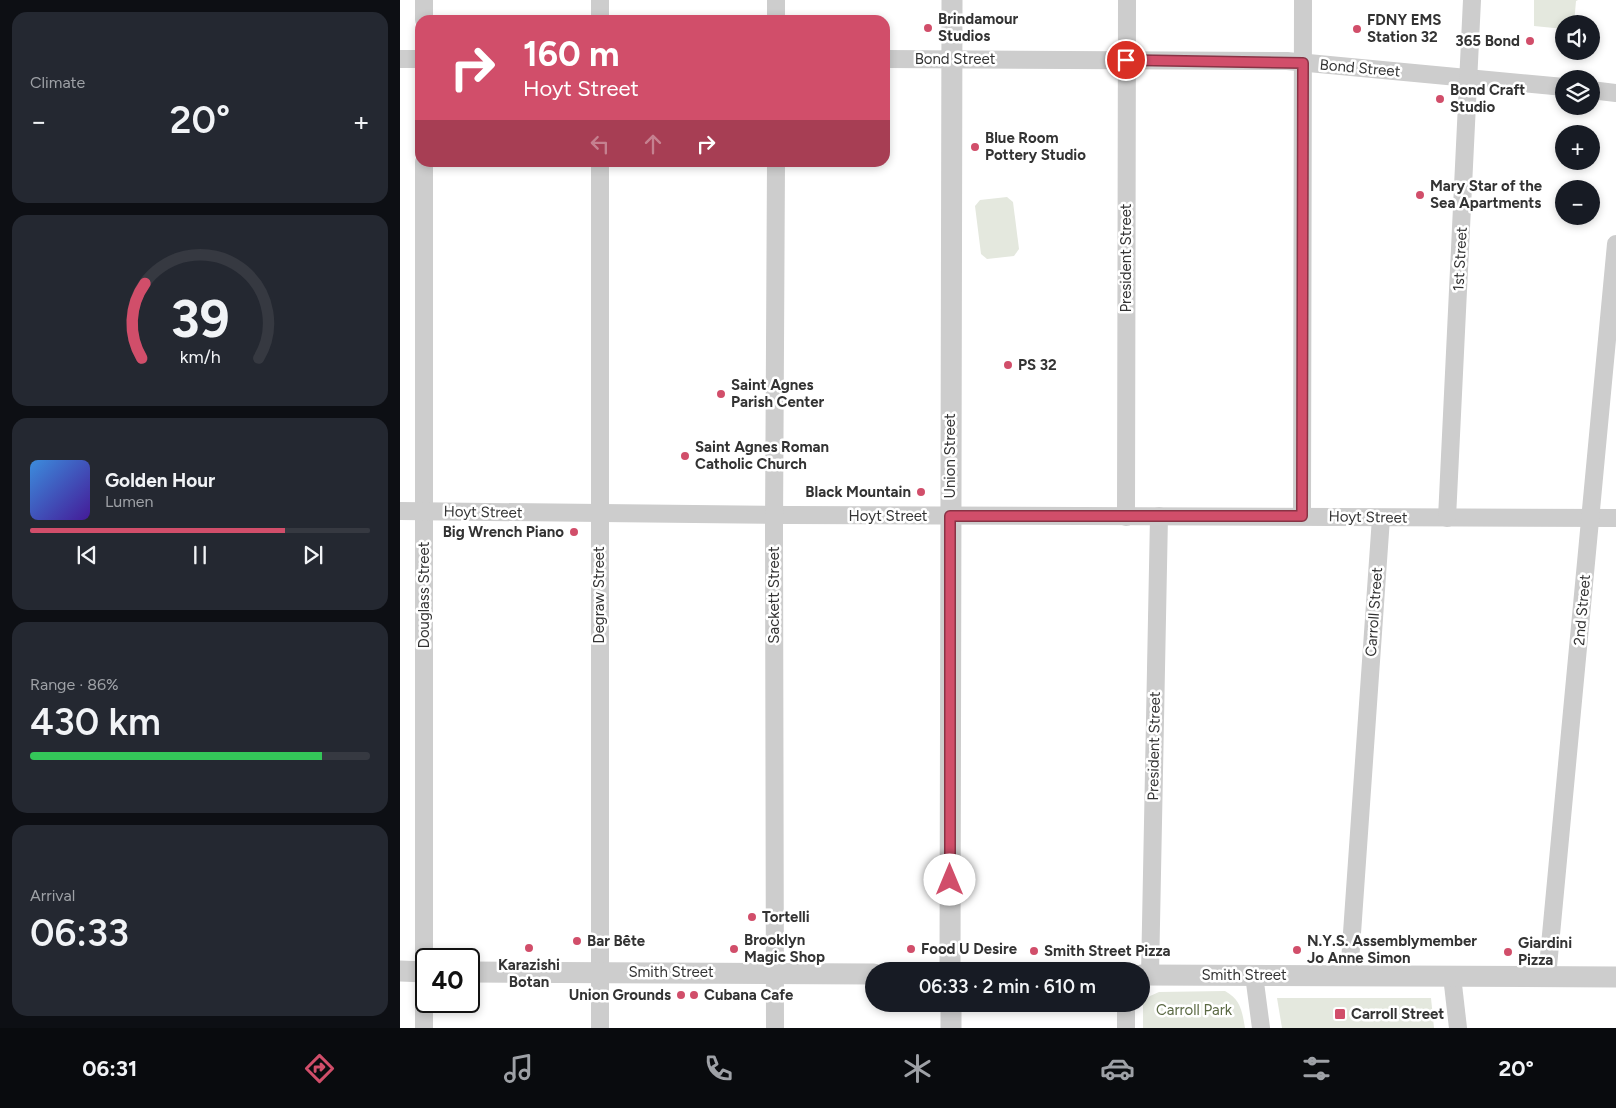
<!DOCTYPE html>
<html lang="en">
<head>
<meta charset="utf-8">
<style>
	:root { --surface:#171b24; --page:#242831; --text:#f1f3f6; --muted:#9ea1a6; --line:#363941; --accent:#d14e6a }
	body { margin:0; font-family:Figtree,sans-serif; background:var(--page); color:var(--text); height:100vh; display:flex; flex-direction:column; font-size:19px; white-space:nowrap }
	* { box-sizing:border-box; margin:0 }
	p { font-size:16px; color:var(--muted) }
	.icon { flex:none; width:28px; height:28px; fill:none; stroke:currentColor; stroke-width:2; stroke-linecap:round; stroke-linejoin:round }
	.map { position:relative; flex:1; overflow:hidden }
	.side { display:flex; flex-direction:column; gap:12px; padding:12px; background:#0d0f14; width:400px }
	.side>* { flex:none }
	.hud { position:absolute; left:15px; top:15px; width:475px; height:152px; border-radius:15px; box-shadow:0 2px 8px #0003; background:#d14e6a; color:#fff; overflow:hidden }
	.controls { position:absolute; left:1155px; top:15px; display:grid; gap:10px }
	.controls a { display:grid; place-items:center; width:45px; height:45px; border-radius:50%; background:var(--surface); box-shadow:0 2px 8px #0003; font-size:25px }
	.speed { position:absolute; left:15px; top:948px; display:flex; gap:10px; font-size:25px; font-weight:700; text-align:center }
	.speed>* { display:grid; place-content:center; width:65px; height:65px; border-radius:50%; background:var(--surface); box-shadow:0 2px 8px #0003; line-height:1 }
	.speed .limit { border:2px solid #111; border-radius:8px; background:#fff; color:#111 }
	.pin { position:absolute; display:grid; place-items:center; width:42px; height:42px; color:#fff; margin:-21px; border:2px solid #fff; border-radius:50%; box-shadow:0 1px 5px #0007 }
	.me { position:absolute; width:55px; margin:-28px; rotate:0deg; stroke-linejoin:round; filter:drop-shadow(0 0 4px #0008) }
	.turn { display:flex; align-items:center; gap:18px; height:105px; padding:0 25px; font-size:22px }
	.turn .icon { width:65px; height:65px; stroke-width:2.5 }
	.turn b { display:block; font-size:35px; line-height:42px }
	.lanes { display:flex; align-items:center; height:48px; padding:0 25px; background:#0003; justify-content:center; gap:25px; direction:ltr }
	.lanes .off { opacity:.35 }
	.big { font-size:38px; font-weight:600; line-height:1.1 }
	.side .card { flex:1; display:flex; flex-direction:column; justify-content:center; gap:8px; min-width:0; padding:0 18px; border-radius:15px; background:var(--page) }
	.side .dial { align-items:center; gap:0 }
	.dial svg { height:130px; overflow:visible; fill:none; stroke:var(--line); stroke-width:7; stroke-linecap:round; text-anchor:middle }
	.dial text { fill:var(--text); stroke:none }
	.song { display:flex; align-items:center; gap:15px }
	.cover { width:60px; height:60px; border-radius:8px; background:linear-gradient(135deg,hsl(210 70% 55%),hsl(260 70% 35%)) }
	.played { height:5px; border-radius:2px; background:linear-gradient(90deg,var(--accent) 75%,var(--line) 75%) }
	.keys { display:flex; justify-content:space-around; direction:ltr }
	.heat { display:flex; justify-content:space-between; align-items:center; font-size:28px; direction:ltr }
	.charge { height:8px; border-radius:4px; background:linear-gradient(90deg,#34c759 86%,var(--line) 0) }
	.trip { position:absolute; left:465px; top:962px; width:285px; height:50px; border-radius:25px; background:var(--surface); box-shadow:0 2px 8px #0003; font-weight:600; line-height:50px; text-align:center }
	.dock { display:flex; height:80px; justify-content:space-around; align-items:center; background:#090b0e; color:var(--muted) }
	.dock .icon { width:35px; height:35px }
	.dock .selected { color:var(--accent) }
	.dock b { font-size:22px; color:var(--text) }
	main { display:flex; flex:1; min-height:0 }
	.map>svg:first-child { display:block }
	.green { fill:#e4e8de }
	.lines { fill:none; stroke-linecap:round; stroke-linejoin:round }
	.minor { stroke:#cdcdcd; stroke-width:18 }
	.tertiary { stroke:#cdcdcd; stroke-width:21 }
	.route-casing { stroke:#883345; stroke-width:12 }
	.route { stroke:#d14e6a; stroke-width:9 }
	.poi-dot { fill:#d14e6a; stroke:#fff; stroke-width:2 }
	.labels { text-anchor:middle; stroke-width:5; stroke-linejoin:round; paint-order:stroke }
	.poi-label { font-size:15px; font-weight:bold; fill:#333; stroke:#fff; text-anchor:start }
	.street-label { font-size:15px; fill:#333; stroke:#fff }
	.park-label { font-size:15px; fill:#5c6a45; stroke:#fff }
</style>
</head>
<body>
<main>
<section class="side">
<div class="card"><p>Climate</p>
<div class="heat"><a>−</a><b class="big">20°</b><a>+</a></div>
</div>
<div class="card dial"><svg viewBox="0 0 100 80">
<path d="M14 69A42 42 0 1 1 86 69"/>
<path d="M14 69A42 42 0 0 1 16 23" stroke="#d14e6a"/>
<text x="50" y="56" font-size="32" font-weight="700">39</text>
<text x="50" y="72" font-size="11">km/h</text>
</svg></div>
<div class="card">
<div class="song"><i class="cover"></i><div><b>Golden Hour</b><p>Lumen</p></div></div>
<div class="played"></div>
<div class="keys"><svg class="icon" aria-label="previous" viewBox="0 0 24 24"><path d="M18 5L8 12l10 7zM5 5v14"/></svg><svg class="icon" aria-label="pause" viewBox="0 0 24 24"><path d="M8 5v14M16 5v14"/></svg><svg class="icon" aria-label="next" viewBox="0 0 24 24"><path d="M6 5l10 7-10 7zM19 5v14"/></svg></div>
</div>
<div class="card"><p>Range · 86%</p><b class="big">430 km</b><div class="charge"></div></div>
<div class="card"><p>Arrival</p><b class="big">06:33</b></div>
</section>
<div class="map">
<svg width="1216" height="1028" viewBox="0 0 1216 1028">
	<rect width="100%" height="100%" fill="#fff"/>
	<g class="green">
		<polygon points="1134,0 1178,0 1176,1 1174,24 1164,24 1164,29 1134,26"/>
		<polygon points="607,197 613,202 619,249 614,256 587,259 581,254 575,206 580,200"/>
		<path d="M825,991c16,9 17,20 20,37h-102v-26l7,-6 9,-4z"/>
		<polygon points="877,998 1031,998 1034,1028 882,1028"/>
	</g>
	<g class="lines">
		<g class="minor">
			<polyline points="24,0 24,20"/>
			<polyline points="200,20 200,0"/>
			<polyline points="376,20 376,0"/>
			<polyline points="0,59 20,59"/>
			<polyline points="485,59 887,61 1164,87"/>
			<polyline points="1191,90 1216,93"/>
			<polyline points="24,162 24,1028"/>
			<polyline points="0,511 390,515 1216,518"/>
			<polyline points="902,516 903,0"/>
			<polyline points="726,517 727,0"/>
			<polyline points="1047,518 1072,0"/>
			<polyline points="750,975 759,516"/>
			<polyline points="854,975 861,1028"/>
			<polyline points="949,976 981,518"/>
			<polyline points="1052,976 1058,1028"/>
			<polyline points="1147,977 1216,244"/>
			<polyline points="726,1004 726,1028"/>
			<polyline points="200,1028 200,162"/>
			<polyline points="375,1028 374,529 376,162"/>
		</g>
		<g class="tertiary">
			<polyline points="0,971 26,972"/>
			<polyline points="550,971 552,0"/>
			<polyline points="69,972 474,974"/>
			<polyline points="741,975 1216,977"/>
			<polyline points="551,1004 551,1028"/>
		</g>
	</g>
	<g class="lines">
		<defs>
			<polyline id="route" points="550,880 550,516 902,516 903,63 726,60"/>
		</defs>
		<use href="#route" class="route-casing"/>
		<use href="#route" class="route"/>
	</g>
	<g class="poi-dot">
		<circle cx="528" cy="28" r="5"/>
		<circle cx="957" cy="29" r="5"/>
		<circle cx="1130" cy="41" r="5"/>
		<circle cx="1040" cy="99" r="5"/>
		<circle cx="575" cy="147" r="5"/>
		<circle cx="1020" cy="195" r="5"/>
		<circle cx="608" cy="365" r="5"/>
		<circle cx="321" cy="394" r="5"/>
		<circle cx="285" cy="456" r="5"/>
		<circle cx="521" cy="492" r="5"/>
		<circle cx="174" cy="532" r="5"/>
		<circle cx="352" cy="917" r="5"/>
		<circle cx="177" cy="941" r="5"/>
		<circle cx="129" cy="948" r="5"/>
		<circle cx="334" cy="949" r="5"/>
		<circle cx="511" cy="949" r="5"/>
		<circle cx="897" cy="950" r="5"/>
		<circle cx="634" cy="951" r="5"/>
		<circle cx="1108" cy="952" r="5"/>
		<circle cx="281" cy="995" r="5"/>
		<circle cx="294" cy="995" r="5"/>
		<rect x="934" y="1008" width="12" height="12" rx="2.5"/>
	</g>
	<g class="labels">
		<g class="poi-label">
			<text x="538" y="24">Brindamour<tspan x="538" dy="17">Studios</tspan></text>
			<text x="967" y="25">FDNY EMS<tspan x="967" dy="17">Station 32</tspan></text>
			<text x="1120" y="46" text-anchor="end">365 Bond</text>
			<text x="1050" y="95">Bond Craft<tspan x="1050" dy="17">Studio</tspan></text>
			<text x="585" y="143">Blue Room<tspan x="585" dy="17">Pottery Studio</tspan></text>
			<text x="1030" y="191">Mary Star of the<tspan x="1030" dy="17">Sea Apartments</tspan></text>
			<text x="618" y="370">PS 32</text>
			<text x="331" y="390">Saint Agnes<tspan x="331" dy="17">Parish Center</tspan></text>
			<text x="295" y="452">Saint Agnes Roman<tspan x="295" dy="17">Catholic Church</tspan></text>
			<text x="511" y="497" text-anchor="end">Black Mountain</text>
			<text x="164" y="537" text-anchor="end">Big Wrench Piano</text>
			<text x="362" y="922">Tortelli</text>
			<text x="344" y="945">Brooklyn<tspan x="344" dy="17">Magic Shop</tspan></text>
			<text x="187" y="946">Bar Bête</text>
			<text x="907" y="946">N.Y.S. Assemblymember<tspan x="907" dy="17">Jo Anne Simon</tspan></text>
			<text x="1118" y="948">Giardini<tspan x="1118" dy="17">Pizza</tspan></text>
			<text x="521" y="954">Food U Desire</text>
			<text x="644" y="956">Smith Street Pizza</text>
			<text x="129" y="970" text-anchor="middle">Karazishi<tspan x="129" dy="17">Botan</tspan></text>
			<text x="271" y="1000" text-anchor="end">Union Grounds</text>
			<text x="304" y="1000">Cubana Cafe</text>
			<text x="951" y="1019">Carroll Street</text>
		</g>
		<g class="street-label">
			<text x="555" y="64">Bond Street</text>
			<text transform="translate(960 68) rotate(5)" y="5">Bond Street</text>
			<text transform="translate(726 258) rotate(-90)" y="5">President Street</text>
			<text transform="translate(1060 259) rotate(-87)" y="5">1st Street</text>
			<text transform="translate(550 456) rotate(-90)" y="5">Union Street</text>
			<text transform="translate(83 512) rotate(1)" y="5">Hoyt Street</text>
			<text x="488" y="521">Hoyt Street</text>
			<text transform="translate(968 517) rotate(1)" y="5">Hoyt Street</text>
			<text transform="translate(24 595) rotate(-90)" y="5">Douglass Street</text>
			<text transform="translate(199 595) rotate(-90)" y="5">Degraw Street</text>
			<text transform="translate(374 595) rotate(-90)" y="5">Sackett Street</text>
			<text transform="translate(1182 610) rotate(-85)" y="5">2nd Street</text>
			<text transform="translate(974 612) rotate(-86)" y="5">Carroll Street</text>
			<text transform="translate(754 746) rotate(-89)" y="5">President Street</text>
			<text x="271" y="977">Smith Street</text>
			<text x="844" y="980">Smith Street</text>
		</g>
		<g class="park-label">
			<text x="794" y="1015">Carroll Park</text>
		</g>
	</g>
</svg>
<div class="controls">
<a><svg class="icon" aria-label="sound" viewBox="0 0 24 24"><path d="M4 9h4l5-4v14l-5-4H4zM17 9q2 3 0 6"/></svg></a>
<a><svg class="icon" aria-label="layers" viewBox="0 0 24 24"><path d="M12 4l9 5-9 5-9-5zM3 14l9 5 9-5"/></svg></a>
<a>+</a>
<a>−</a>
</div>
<div class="speed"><div class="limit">40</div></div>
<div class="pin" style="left:726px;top:60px;background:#d93025"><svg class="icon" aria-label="arrive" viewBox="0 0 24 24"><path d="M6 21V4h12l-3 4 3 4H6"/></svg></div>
<svg class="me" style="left:550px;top:880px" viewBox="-20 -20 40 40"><circle r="19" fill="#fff"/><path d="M0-13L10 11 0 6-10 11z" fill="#d14e6a"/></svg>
<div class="trip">06:33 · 2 min · 610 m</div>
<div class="hud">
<div class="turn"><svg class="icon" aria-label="right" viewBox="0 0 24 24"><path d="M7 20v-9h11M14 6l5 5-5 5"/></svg><div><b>160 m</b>Hoyt Street</div></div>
<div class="lanes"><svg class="icon off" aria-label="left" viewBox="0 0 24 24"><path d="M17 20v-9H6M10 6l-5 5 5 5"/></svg><svg class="icon off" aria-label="ahead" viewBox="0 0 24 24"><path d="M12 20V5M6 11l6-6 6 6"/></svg><svg class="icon" aria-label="right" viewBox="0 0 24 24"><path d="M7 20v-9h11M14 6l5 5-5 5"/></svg></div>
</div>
</div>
</main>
<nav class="dock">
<b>06:31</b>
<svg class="icon selected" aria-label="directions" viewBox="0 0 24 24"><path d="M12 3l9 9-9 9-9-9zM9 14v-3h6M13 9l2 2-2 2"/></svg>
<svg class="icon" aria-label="music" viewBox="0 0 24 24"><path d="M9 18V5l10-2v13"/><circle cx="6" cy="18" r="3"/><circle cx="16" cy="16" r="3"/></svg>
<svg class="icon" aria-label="phone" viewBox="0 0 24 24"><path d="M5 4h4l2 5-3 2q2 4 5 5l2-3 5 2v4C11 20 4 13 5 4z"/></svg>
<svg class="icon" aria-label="climate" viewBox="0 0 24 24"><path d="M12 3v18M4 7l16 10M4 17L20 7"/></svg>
<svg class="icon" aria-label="car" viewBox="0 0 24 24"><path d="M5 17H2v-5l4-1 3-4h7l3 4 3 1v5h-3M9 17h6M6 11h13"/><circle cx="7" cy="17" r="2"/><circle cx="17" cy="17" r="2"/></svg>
<svg class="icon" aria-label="filters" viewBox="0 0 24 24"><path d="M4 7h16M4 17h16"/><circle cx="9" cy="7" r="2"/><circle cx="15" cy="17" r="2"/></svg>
<b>20°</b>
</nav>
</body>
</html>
